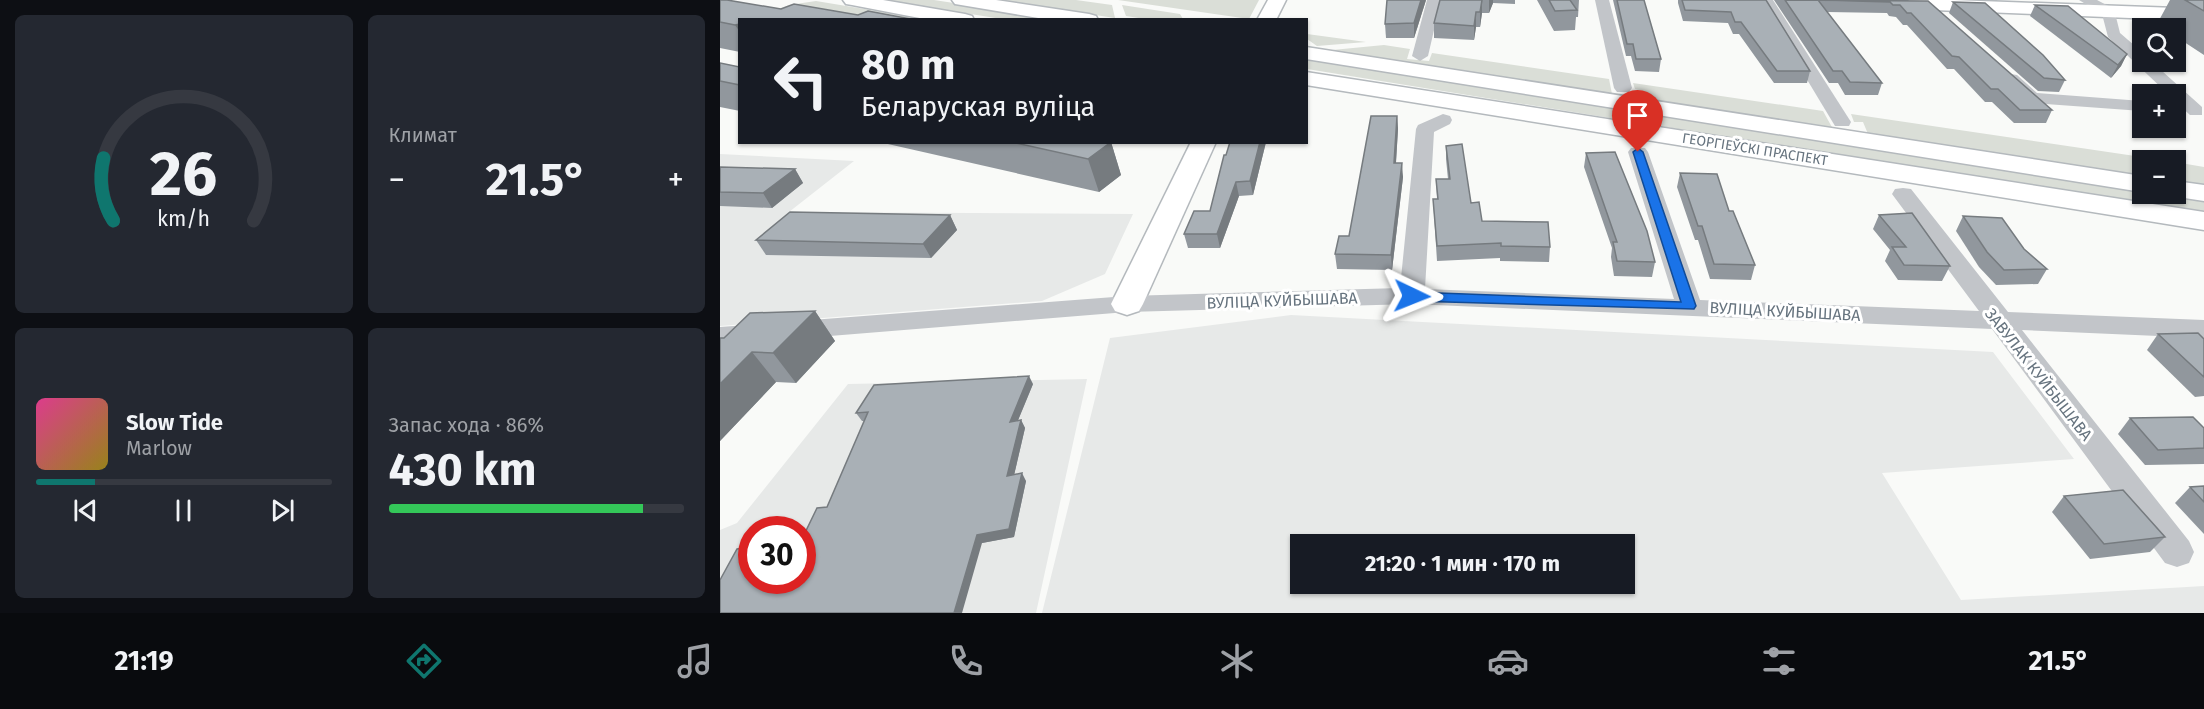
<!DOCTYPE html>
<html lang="ru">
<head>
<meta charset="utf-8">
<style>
	:root { --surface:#171b24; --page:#242831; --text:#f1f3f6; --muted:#9ea1a6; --line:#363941; --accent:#0f766e }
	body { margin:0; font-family:"Fira Sans",sans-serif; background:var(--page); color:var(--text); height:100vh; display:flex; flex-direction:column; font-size:22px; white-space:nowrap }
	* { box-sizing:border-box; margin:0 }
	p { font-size:20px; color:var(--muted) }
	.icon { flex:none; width:33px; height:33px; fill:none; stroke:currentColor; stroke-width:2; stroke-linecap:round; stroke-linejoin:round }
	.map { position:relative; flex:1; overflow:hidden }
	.side { display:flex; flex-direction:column; gap:15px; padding:15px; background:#0d0f14; width:720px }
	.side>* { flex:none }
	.top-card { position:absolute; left:18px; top:18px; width:570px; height:126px; border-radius:0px; box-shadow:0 2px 4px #0004; background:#171b24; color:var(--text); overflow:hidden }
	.fabs { position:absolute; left:1412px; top:18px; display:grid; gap:12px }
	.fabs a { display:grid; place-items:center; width:54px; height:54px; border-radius:0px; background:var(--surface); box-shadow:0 2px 4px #0004; font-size:30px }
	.speed { position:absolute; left:18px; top:516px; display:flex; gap:12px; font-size:30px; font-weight:700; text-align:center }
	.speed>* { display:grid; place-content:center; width:78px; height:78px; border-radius:50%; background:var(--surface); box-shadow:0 2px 4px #0004; line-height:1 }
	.speed .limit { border:9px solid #d22; background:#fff; color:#111 }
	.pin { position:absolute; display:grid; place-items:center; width:51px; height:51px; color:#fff; margin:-62px -26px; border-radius:50% 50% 50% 0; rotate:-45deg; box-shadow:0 0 6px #0007 }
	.pin .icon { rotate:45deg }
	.me { position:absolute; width:66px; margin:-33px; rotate:92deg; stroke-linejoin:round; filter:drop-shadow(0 0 4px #0008) }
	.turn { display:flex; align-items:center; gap:21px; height:126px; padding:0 24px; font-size:27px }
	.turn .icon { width:78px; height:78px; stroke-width:2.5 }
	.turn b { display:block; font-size:42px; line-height:51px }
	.big { font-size:45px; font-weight:700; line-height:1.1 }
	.side .card { flex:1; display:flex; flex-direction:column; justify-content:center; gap:9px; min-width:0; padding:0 21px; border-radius:9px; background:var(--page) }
	.side .dial { align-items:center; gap:0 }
	.dial svg { height:156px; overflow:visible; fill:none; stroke:var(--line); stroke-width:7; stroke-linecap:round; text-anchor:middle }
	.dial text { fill:var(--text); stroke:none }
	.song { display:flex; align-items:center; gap:18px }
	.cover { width:72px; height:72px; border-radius:9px; background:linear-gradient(135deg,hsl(330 70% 55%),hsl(50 70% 35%)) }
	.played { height:6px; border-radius:3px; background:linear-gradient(90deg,var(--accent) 20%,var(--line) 20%) }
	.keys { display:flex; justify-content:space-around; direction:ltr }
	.heat { display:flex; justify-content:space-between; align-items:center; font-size:33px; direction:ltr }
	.charge { height:9px; border-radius:4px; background:linear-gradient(90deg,#34c759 86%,var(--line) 0) }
	.side .tiles { flex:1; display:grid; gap:15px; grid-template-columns:repeat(2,1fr) }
	.trip { position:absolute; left:570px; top:534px; width:345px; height:60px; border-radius:0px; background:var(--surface); box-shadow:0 2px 4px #0004; font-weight:700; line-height:60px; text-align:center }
	.tabs { display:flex; height:96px; justify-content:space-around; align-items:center; background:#090b0e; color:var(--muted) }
	.tabs .icon { width:42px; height:42px }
	.tabs .active { color:var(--accent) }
	.tabs b { font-size:27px; color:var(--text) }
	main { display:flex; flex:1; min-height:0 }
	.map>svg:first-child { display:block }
	.built { fill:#e7e9e8; fill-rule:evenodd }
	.green { fill:#daded7 }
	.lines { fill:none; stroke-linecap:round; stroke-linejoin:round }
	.secondary-casing { stroke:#b4b9bd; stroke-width:3 }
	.street { fill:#c2c5c9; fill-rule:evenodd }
	.secondary { fill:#fff; fill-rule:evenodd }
	.wall { fill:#91979d }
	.shaded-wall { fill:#767b7f }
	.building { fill:#a9b0b6; stroke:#767b7f; stroke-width:1.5 }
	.route { fill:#1a73e8; stroke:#114b97; stroke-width:1.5 }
	.labels { text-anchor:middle; stroke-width:6; stroke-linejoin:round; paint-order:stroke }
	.far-street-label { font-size:14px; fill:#67747f; stroke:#fff }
	.street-label { font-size:16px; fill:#67747f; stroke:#fff }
</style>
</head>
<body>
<main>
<section class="side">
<div class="tiles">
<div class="card dial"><svg viewBox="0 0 100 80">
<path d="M14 69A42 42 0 1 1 86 69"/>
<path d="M14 69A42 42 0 0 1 9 37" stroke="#0f766e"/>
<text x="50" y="56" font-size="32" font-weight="700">26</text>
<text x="50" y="72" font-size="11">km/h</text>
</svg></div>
<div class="card"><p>Климат</p>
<div class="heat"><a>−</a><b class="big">21.5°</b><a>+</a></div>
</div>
<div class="card">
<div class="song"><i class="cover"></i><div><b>Slow Tide</b><p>Marlow</p></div></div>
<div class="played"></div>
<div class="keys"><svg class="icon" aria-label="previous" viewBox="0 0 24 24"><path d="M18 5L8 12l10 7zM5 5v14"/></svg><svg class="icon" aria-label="pause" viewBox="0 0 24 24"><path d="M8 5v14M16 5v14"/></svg><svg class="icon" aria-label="next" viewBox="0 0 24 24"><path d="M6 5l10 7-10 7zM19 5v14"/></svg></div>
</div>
<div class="card"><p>Запас хода · 86%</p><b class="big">430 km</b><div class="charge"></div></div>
</div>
</section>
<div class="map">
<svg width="1484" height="613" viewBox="0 0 1484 613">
	<rect width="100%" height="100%" fill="#f9faf8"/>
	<g class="built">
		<polygon points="0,154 134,161 69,212 413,214 385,274 322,301 0,326"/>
		<path d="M571,315l702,37 81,107 -192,14 79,127 243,-14v27h-1162l68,-275zM580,544h324v40h-324z"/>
		<path d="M367,379l-51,234h-316v-83l17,-7 111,-139zM32,530h50v50h-50z"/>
	</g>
	<g class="green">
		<polygon points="162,0 214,0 338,19 282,19"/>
		<polygon points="277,0 356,0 392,5 395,18"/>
		<polygon points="398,0 539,0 529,19"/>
		<polygon points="96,1 205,19 103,19 53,11 69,5"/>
		<polygon points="402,5 460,14 463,19 425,19 406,16"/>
		<polygon points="586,34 587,34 646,42 597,46 587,39"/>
		<polygon points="664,45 690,49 687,59 709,61 712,53 889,79 892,94 925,100 924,91 915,89 913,83 1103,111 1113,129 1148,134 1143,122 1134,122 1131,114 1442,160 1422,160 1422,179 602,51"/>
		<polygon points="586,58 1484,202 1484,214 587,69"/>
		<polygon points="1455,162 1484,167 1484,189 1455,184"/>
	</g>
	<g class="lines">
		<defs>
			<g id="secondary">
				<polygon points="123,0 163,0 245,14 252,16 254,20 210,20 132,5 126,4"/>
				<polygon points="232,0 276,0 369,14 376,16 378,20 330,20 241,5 235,4"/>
				<polygon points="548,0 566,0 556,20 537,20"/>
				<polygon points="1080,0 1234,0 1484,9 1484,21 1089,5 1083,4"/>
				<polygon points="586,47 1422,176 1422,192 586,59"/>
				<polygon points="586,72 1484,212 1484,230 586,85"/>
				<polygon points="471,142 496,142 423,304 419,311 407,315 395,311 391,304"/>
				<polygon points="1455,181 1484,185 1484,201 1445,195 1455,194"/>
			</g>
		</defs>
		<use href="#secondary" class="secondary-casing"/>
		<g class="street">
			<polygon points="707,0 721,0 708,56 700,61 692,56"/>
			<polygon points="875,0 889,0 912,88 909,92 897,92 894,88"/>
			<polygon points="1039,0 1053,0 1131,122 1129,126 1115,126"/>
			<polygon points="1359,0 1377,0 1394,9 1400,33 1422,52 1422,62 1432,62 1482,107 1482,115 1470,115 1455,101 1455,94 1448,94 1388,37 1382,14"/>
			<polygon points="1291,74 1297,75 1317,93 1422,101 1422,111 1312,103 1306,102 1283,79 1285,75"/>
			<polygon points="723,114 730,116 732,120 730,124 714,132 705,289 954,299 908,152 911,148 925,148 928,152 980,300 1259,311 1172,194 1175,189 1183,188 1191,189 1288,312 1484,320 1484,338 1302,330 1469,541 1474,552 1469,563 1457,567 1445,563 1272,329 692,304 407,312 0,345 0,327 407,296 680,288 696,129 698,125"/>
		</g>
		<use href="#secondary" class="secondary"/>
	</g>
	<g class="wall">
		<polygon points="0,0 61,9 196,20 20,20 20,52 0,48"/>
		<polygon points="706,0 694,38 666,38 665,24"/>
		<polygon points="720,0 795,0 795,4 773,3 769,13 762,13 760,27 756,27 754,40 714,38 714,23"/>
		<polygon points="817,0 859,0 858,17 856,17 855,30 834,31"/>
		<polygon points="893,0 924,0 941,59 939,72 915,71 911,56 906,56"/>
		<polygon points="958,0 1046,0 1090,71 1087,83 1054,83 1019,34 1013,34 1008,23 963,21 958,3"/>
		<polygon points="1054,0 1188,0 1332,110 1326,123 1294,123 1272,102 1265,102 1234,69 1227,69 1187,25 1183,25 1176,17 1169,16 1167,13 1107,12 1162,83 1158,95 1125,95 1118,83 1109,83"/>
		<polygon points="1450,0 1484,0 1484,55 1455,36 1455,28 1443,28 1437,24"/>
		<polygon points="1233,2 1345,80 1339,92 1318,91 1229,13"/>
		<polygon points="1315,5 1407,54 1401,66 1391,78 1310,16"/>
		<polygon points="0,63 20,67 20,111 0,107"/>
		<polygon points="677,116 678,129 676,163 683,177 672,270 617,269 615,254 629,236"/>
		<polygon points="159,142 391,142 401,175 379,192"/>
		<polygon points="510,142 546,142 533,195 519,196 500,248 468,248 464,234 490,211"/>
		<polygon points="726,146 751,203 762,221 830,247 829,262 780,261 780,258 717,261 713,199 717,199 716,179 728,179 726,159"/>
		<polygon points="866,153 935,262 932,277 894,276 891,257 892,248 864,167"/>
		<polygon points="0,167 75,169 83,183 52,208 0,206"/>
		<polygon points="960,173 1009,211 1035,265 1031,280 990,279 978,240 975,240 957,187"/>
		<polygon points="230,215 237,230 211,258 46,255 36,240"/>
		<polygon points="1159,215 1230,266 1222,281 1178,280 1165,261 1170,250 1153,229"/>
		<polygon points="1243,216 1304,249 1327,269 1318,284 1276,285 1259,267 1236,231"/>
		<polygon points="95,311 115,341 76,383 56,382 0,441 0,338 4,338"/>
		<polygon points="1438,334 1484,339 1484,396 1475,397 1427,350"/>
		<polygon points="313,384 298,420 301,420 305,428 294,475 306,481 294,537 262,543 83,538 107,507 145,421 142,421 136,413"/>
		<polygon points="1410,418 1484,428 1484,464 1425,465 1398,434"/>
		<polygon points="1484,486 1484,534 1455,503 1470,487"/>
		<polygon points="1344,496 1445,537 1430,552 1370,559 1332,512"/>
	</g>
	<g class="shaded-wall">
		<polygon points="701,0 706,0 694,38 694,23"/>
		<polygon points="762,0 762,13 760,27 760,12"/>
		<polygon points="769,0 773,0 773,3 769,13"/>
		<polygon points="756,12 756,27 754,40 754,26"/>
		<polygon points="20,24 20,32 15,25"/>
		<polygon points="1407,54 1401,66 1391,78 1398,65"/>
		<polygon points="677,116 678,129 675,177 674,163"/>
		<polygon points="391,142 401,175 379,192 368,159"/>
		<polygon points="540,142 546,142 533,195 530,181"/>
		<polygon points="682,163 683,177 672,270 671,255"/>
		<polygon points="75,169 83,183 52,208 43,193"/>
		<polygon points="516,182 519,196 500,248 497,234"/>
		<polygon points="230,215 237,230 211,258 203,244"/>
		<polygon points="95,311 115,341 76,383 53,353"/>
		<polygon points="32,352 56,382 0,441 0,384"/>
		<polygon points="309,376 313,384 294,430 290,422"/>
		<polygon points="301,420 305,428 292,484 287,476"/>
		<polygon points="302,473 306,481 294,537 262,543 242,613 234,613 257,535"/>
	</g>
	<g class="building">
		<polygon points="0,0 7,0 61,9 74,4 138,15 148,11 196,20 20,20 20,24 15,25 0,22"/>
		<polygon points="667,0 701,0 694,23 665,24"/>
		<polygon points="720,0 762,0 760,12 756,12 754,26 714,23"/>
		<polygon points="829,0 850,0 857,10 835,11"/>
		<polygon points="897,0 924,0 941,59 916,59 913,44 907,44"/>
		<polygon points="962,0 1046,0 1090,71 1057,71 1021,22 1015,22 1011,12 965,10"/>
		<polygon points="1065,0 1208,1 1332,110 1300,110 1278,89 1271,89 1239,57 1232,56 1191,13 1187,13 1180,5 1173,5 1170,2 1098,0 1162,83 1130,82 1122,71 1113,71"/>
		<polygon points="1465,0 1484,0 1484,11"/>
		<polygon points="1233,2 1265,3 1323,55 1345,80 1324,78"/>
		<polygon points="1315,5 1348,6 1407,54 1398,65"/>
		<polygon points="0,63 20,67 20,85 0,81"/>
		<polygon points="651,116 677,116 674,163 682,163 671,255 615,254 619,236 629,236"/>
		<polygon points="291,142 391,142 368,159"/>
		<polygon points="510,142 540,142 530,181 516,182 497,234 464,234 474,211 490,211 504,155 506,155"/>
		<polygon points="742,144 751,203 759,202 762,221 828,222 830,247 781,246 781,243 717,246 713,199 718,199 716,179 730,179 726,146"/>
		<polygon points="895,152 927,231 935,262 897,261 893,242 897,242 866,153"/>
		<polygon points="0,167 75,169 43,193 0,192"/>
		<polygon points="960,173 997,174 1009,211 1013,211 1035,265 994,264 982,226 978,226"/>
		<polygon points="70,212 230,215 203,244 36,240"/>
		<polygon points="1192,213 1230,266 1184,265 1172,247 1186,247 1159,215"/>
		<polygon points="1243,216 1282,218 1304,249 1327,269 1284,270 1267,252"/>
		<polygon points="95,311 53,353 32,352 0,384 0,338 4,338 30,313"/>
		<polygon points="1478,333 1484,339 1484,377 1438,334"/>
		<polygon points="309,376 290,422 301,420 287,476 302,473 289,529 257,535 234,613 0,613 0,580 17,549 32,547 32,580 82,580 82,539 97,508 107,507 148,412 136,413 154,385"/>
		<polygon points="1473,417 1484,428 1484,448 1438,450 1410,418"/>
		<polygon points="1484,486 1484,502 1470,487"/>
		<polygon points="1403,490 1445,537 1384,544 1344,496"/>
	</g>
	<polygon class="route" points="918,148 923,152 976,306 974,309 692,301 685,296 692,292 961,302 913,152"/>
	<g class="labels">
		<g class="far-street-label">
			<text transform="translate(1035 149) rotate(9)" y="5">ГЕОРГІЕЎСКІ ПРАСПЕКТ</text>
		</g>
		<g class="street-label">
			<text transform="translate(562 300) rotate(-2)" y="6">ВУЛІЦА КУЙБЫШАВА</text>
			<text transform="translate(1065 311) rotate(3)" y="6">ВУЛІЦА КУЙБЫШАВА</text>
			<text transform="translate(1319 374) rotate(52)" y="6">ЗАВУЛАК КУЙБЫШАВА</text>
		</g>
	</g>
</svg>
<div class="fabs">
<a><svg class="icon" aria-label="search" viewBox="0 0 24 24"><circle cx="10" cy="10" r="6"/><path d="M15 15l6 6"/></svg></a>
<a>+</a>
<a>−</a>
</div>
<div class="speed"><div class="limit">30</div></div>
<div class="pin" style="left:918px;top:152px;background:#d93025"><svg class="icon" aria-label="arrive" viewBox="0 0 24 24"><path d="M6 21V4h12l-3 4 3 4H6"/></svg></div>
<svg class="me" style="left:692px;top:296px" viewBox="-20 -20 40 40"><path d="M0-17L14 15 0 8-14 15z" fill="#1a73e8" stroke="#fff" stroke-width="4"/></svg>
<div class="trip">21:20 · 1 мин · 170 m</div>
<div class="top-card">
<div class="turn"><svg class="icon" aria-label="left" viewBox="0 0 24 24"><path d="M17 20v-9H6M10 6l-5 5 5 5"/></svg><div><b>80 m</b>Беларуская вуліца</div></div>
</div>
</div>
</main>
<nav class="tabs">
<b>21:19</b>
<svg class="icon active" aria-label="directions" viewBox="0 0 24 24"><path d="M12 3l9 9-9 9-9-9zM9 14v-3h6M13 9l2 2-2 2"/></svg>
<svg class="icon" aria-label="music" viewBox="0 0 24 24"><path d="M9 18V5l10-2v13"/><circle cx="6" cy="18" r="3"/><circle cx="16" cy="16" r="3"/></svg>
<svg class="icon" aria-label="phone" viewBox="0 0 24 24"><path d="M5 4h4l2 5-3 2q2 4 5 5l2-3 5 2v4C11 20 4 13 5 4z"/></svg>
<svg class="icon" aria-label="climate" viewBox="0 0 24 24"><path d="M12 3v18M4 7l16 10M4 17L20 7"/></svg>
<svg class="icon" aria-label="car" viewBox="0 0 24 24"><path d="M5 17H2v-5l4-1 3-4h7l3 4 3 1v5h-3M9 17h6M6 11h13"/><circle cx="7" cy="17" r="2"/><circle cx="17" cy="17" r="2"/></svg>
<svg class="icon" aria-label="filters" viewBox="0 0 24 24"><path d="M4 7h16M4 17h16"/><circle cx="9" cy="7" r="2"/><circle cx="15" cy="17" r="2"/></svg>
<b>21.5°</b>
</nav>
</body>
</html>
